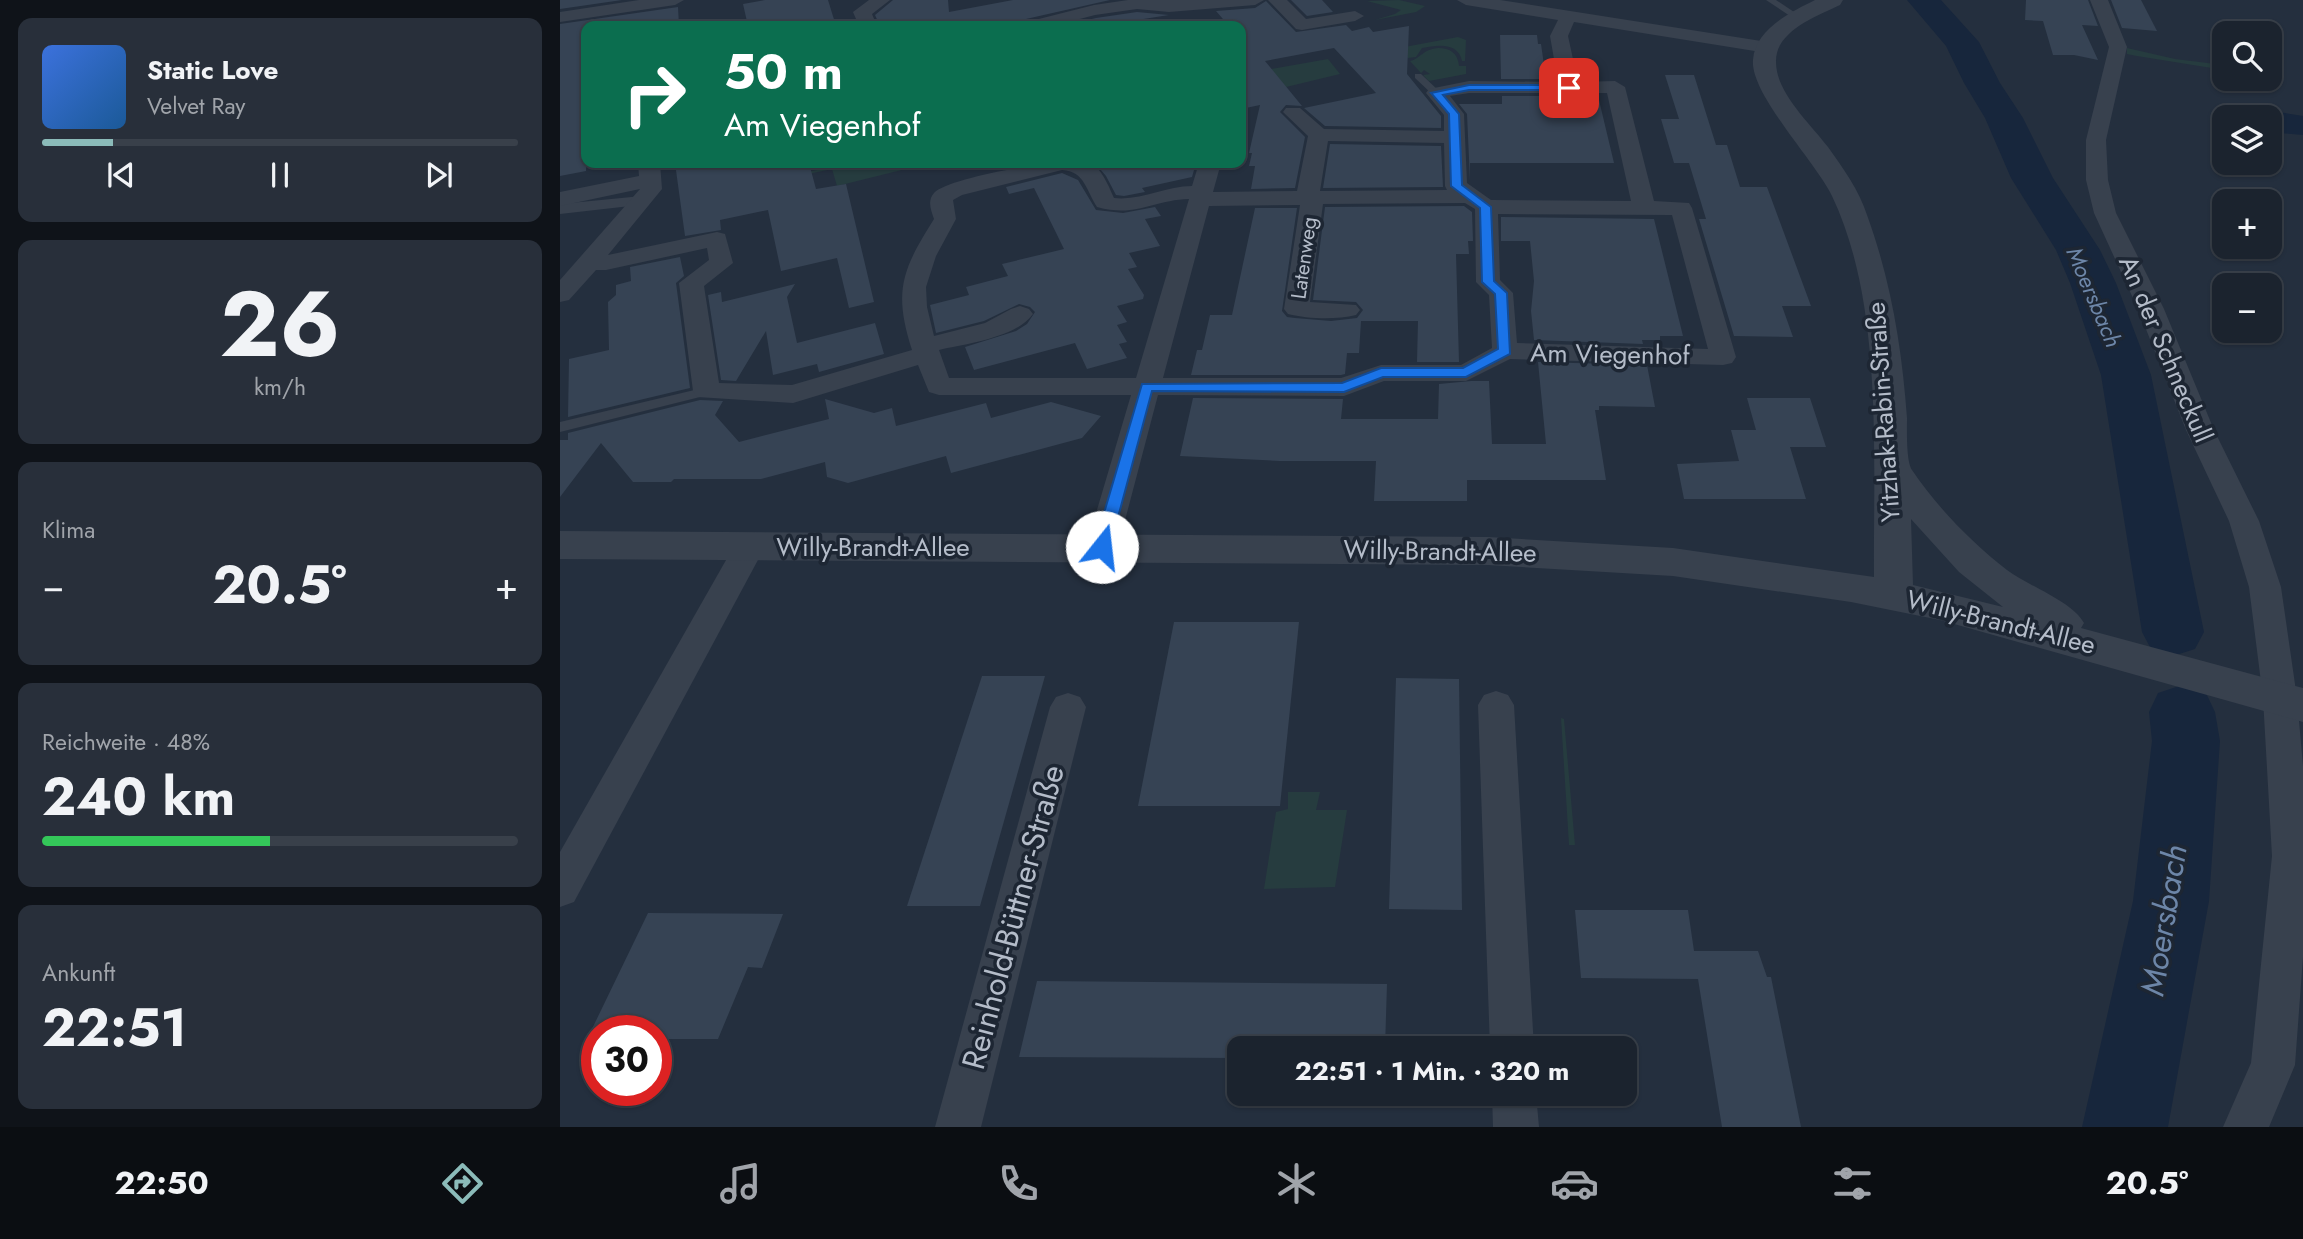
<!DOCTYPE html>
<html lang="de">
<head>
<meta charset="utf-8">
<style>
	:root { --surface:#1b232e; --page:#282f3a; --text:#f1f3f6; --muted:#a0a4aa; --line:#39404a; --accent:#8bbbb9 }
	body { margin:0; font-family:Jost,sans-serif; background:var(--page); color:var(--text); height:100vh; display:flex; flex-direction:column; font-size:26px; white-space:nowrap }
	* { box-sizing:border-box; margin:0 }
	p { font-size:23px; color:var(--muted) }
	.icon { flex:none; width:38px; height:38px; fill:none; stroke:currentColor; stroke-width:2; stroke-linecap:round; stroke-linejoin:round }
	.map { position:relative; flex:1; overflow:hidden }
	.sheet { display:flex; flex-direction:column; gap:18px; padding:18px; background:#0f1319; width:560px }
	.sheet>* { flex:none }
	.guide { position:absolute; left:21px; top:21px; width:665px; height:147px; border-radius:14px; box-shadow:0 2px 5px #0004,0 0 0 2px var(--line); background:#0b6e4f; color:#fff; overflow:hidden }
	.controls { position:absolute; left:1652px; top:21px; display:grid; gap:14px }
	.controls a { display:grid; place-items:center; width:70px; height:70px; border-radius:14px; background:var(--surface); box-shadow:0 2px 5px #0004,0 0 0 2px var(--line); font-size:35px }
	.speed { position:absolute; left:21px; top:1015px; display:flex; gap:14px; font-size:35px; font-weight:700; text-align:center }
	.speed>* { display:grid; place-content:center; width:91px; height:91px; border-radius:50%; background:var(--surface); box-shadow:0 2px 5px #0004,0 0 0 2px var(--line); line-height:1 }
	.speed .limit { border:10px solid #d22; background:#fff; color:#111 }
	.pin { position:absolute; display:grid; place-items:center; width:60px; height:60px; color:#fff; margin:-30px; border-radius:14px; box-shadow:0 4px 10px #0006 }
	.me { position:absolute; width:77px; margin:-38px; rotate:16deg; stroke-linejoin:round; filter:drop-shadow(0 0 5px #0008) }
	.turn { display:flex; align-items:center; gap:24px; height:147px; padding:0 28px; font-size:32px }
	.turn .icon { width:91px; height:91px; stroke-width:2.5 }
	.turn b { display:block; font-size:49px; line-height:60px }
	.big { font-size:52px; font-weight:700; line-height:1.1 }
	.sheet .tile { flex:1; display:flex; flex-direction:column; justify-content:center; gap:10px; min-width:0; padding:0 24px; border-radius:14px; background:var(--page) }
	.sheet .dial { align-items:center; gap:0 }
	.dial b { font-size:91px; line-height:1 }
	.song { display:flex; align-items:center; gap:21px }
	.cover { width:84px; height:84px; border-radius:10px; background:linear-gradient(135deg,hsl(220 70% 55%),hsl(210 70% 35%)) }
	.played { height:7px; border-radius:4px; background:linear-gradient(90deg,var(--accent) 15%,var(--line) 15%) }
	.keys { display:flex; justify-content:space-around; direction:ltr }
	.heat { display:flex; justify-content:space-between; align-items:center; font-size:38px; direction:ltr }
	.charge { height:10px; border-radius:5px; background:linear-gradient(90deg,#34c759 48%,var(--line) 0) }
	.trip { position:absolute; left:667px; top:1036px; width:410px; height:70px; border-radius:14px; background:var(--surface); box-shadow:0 2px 5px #0004,0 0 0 2px var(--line); font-weight:700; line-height:70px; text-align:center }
	.tabs { display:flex; height:112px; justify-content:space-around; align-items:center; background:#0b0e12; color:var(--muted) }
	.tabs .icon { width:49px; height:49px }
	.tabs .selected { color:var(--accent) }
	.tabs b { font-size:32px; color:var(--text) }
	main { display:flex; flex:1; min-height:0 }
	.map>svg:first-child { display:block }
	.green { fill:#263c3f }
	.water { fill:#17263c }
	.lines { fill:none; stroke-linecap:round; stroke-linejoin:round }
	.river { fill:#17263c; fill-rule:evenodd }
	.building { fill:#364354 }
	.service { fill:#38414e; fill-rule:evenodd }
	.pedestrian { fill:#38414e; fill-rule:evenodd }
	.minor { fill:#38414e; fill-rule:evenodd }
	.tertiary { fill:#38414e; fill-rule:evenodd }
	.route { fill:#1a73e8; stroke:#114b97; stroke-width:2 }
	.labels { text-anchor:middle; stroke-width:7; stroke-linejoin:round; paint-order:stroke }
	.far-street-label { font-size:21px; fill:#b4bcc9; stroke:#1d2633 }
	.far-water-label { font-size:23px; font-style:italic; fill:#6d86a8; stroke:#1d2633 }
	.street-label { font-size:26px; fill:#b4bcc9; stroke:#1d2633 }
	.near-street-label { font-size:32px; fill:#b4bcc9; stroke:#1d2633 }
	.near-water-label { font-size:33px; font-style:italic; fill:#6d86a8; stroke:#1d2633 }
</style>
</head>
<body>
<main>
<section class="sheet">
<div class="tile">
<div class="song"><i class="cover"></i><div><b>Static Love</b><p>Velvet Ray</p></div></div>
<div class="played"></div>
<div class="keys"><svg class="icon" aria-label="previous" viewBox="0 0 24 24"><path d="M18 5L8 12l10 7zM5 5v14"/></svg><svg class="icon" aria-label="pause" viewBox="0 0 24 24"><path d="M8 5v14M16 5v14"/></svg><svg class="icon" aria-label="next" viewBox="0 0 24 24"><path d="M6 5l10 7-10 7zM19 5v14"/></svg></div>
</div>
<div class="tile dial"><b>26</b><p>km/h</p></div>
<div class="tile"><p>Klima</p>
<div class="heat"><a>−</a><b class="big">20.5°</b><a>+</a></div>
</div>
<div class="tile"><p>Reichweite · 48%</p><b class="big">240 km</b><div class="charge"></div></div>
<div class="tile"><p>Ankunft</p><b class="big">22:51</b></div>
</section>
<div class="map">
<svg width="1743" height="1127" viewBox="0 0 1743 1127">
	<rect width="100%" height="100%" fill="#242f3e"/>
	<g class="green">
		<polygon points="839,0 865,6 856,12 815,20 835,14 841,10 807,1"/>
		<path d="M898,37l8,3 -1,21h-3c-4,-19 -24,-16 -40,-13l-6,9 -8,1 -9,-10z"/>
		<path d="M878,48c12,0 20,5 21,18h7v8l-37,7 -6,-6 7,-1 -6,-4 -3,3 -11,-12c12,-3 11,-11 28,-13z"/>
		<polygon points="1567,48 1615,59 1664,65 1664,70 1577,56 1567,54"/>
		<polygon points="768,59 780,74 722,88 706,70"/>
		<polygon points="291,163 361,163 362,165 277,186 272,169 187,187 188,184"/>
		<polygon points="1001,718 1004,719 1015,845 1009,845"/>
		<polygon points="728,792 760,792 756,810 787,810 775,887 704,889 716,812 728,809"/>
	</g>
	<polygon class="water" points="1701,109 1743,116 1743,135 1710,132 1710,117 1675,117 1673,114 1689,115"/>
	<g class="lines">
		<g class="river">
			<polygon points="1347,0 1381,0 1419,42 1440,83 1463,118 1493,178 1540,250 1556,283 1591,375 1644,632 1635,649 1613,656 1591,649 1582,632 1541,375 1510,283 1496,250 1451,178 1425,118 1404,83 1386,46"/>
			<polygon points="1622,685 1646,693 1655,712 1660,741 1649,901 1608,1127 1522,1127 1573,901 1592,741 1589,712 1598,693"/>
		</g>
	</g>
	<g class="building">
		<polygon points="0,0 62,0 0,9"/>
		<polygon points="205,0 268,0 276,26 188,26 183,4"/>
		<polygon points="333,0 388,0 389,12 453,0 550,0 466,19 461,26 320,26 315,15"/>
		<polygon points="731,0 762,0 773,12 747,16"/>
		<polygon points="1466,0 1528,0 1538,26 1522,25 1538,60 1514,55 1493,55 1483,21 1465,20"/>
		<polygon points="1551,0 1581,0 1597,31 1562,28"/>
		<polygon points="706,1 736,32 786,25 792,31 809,27 813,32 849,26 847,74 881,116 881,128 765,126 744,108 816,93 774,48 705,61 742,106 726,105 720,112 745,137 735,188 691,189 695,166 689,166 692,153 689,153 700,105 681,109 681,26 669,26 656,11 695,8"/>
		<polygon points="118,7 119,26 26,26 26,171 0,176 0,24"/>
		<polygon points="577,12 609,15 539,26 502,26 536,18"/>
		<polygon points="940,35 977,35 978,44 981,44 986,79 941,79"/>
		<polygon points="1105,75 1134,75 1156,145 1167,145 1180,187 1207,187 1251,306 1222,306 1233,337 1174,336 1139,219 1146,219 1129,163 1114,163 1101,119 1119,119"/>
		<polygon points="942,96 1038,96 1054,163 910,163 910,181 907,114 899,104 942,104"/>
		<polygon points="770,144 881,146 883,187 763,188"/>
		<polygon points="115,163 249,163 256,189 286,184 314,302 289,308 277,258 221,271 208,210 160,220 161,230 125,236"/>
		<polygon points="535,163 636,163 632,177 582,188 585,192 564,196 556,195 546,176"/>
		<polygon points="502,173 518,180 536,210 563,213 595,207 601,216 585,219 600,246 569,253 577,267 568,269 584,295 583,299 557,306 567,322 557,325 567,342 559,344 567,358 527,369 515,343 414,370 405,347 456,331 467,324 475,312 470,307 459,304 424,321 376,333 370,305 409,295 406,287 448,276 442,264 504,249 474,188 449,194 446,187"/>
		<polygon points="904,206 912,212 913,241 908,241 909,254 896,254 899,362 857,362 858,321 801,321 799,353 787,353 785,374 781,375 631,375 637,350 642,350 650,315 672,315 695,208 737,208 722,311 727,317 735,318 771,321 797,318 803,310 796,302 753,300 765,207"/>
		<polygon points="941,217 1094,219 1123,336 1100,336 1100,340 1082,340 1083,344 974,340 971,311 974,281 970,241 941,241"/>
		<polygon points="120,257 124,276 116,283 130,388 8,417 9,359 49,350 48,302 56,295 56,285 71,281 70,267"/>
		<polygon points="235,284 227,297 237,343 315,323 324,354 259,372 257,364 213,375 206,331 176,381 161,380 148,295 161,292 162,302"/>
		<polygon points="978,362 1087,365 1095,407 1039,406 1039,410 1035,410 1046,480 907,480 907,501 814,501 816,461 720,461 620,456 633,398 783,399 781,419 878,419 879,384 911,381 929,381 932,444 986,444"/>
		<polygon points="1187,398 1250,398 1266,447 1230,447 1246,499 1124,499 1117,464 1179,461 1171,430 1196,430"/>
		<polygon points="265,399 314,413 332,408 336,426 426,403 431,418 491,402 541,416 522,438 391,473 386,456 288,483 267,477 265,462 201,479 114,479 111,482 73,482 41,443 0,497 0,440 8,440 8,433 140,400 163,401 155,415 179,442 269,419"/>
		<polygon points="614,622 739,622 720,806 578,806"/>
		<polygon points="422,676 485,676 420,906 347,906"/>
		<polygon points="836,678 899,679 902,910 829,909"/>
		<polygon points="1015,910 1128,910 1134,951 1198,951 1207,977 1211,977 1241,1127 1162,1127 1138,979 1021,978"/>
		<polygon points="88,913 223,914 202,968 188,967 158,1039 96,1039 96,1031 31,1031"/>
		<polygon points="477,981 827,984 825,1048 679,1048 679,1058 459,1057"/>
	</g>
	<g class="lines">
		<g class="service">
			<polygon points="1206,0 1216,0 1243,18 1236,20"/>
			<polygon points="855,74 861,74 879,91 879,95 873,95 855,78"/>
			<polygon points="147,387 154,391 152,394 0,432 0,422"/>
		</g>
		<polygon class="pedestrian" points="82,196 90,201 88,204 0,214 0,204"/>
		<g class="minor">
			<polygon points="79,0 124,0 115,5 0,22 0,12"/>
			<polygon points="309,0 330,0 312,14 317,26 299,26 293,12"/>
			<polygon points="568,0 704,0 695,5 609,12 577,9 535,15 493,26 464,26 467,22 534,5"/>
			<polygon points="708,0 727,0 746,19 795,11 804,16 795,21 742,30 736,29"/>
			<path d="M897,0h43l274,43 2,4 -2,4 -7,2 -193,-31 -6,14 10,46 37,-1 10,6 29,114 35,2 3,5 44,149 -4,6 -9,2 -213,-6 -44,22h-82l-40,15 -186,-1 -40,152 -5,8 -11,3 -11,-3 -5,-8 45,-152h-192l-10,-3 -11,-27 -125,38 -96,-6 -4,-6 -14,-108 30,-23 -2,-12 -101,22h-10l-27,30 -9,2v-22l80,-91 -80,17v-14l79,-16 -1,-13h22l2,26 -54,66 109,-23 8,2 8,29 -29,23 15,97 73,2 120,-35c-19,-59 -10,-80 22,-131 -3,-9 -7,-18 0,-26 15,-16 132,-36 155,-30 12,3 20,24 25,35 27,3 51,-12 78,-12l7,-23h22l-8,29 84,-1 11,-55 -25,-24 3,-4h14l24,21 120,2v-16l-18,-22 3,-4 40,-8 89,1 -8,-46 8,-16 -92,-15zM909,93h138l24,108 -140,-1 -24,-17 -3,-69 -14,-18zM768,141l116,2 1,43 2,4 -127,1zM502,170c23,1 24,21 35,37 40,11 55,-7 92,-8l-53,179h-187l-10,-28c26,-6 77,-12 94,-36l-4,-5 -9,-3 -9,3 -26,14 -51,13 -7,-29 -1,-20 10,-31 20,-37 -3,-19 9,-5zM905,203l10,6 1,73 13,13 3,53 -31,17h-80l-40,13h-178l46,-172 91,-1 -16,104 4,5c20,5 48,6 68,1l4,-5 -4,-5 -46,-3 13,-98zM938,214l174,1 36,134 -191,-6 -4,-50 -13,-13z"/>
			<polygon points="1530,0 1548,0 1567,47 1546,140 1548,180 1556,213 1604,309 1654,430 1699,521 1721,587 1737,698 1743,766 1743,957 1735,1065 1709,1127 1663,1127 1691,1063 1712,856 1703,698 1689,587 1669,521 1626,430 1578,309 1534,213 1526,180 1526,140 1549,47"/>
			<polygon points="189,536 200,539 205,547 14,902 0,907 0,852 178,539"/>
			<polygon points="936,691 948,695 954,705 974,1048 930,1048 918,705 924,695"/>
			<polygon points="508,693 520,697 526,707 421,1127 375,1127 490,707 496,697"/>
			<polygon points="932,1094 976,1094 979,1127 933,1127"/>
		</g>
		<path class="tertiary" d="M1255,0h28l-3,5c-23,11 -65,26 -64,57 0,31 34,61 52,85 15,21 31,43 39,68 24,66 35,133 40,203 0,12 -1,43 5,52 24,36 60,73 95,100 21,16 65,31 77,53l-3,5 222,60v34l-363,-102 -89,-18 -178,-26 -185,-11 -928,-6v-28l928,6 185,11 201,29c-1,-119 10,-272 -42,-381 -17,-35 -82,-102 -79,-136 2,-31 38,-48 62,-60zM1351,519l48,53 44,35 -90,-22z"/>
	</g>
	<polygon class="route" points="909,85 1009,85 1014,88 1009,90 909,90 883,95 899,114 902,185 931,207 934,281 947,293 950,354 906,377 823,377 784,392 592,391 550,547 547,551 536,551 534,547 582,384 782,383 821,368 903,368 938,349 935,294 922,282 920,208 891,186 889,114 871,93"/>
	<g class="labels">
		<g class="far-street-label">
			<text transform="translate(744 258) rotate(-82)" y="7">Latenweg</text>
		</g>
		<g class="far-water-label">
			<text transform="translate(1534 297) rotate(67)" y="8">Moersbach</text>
		</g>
		<g class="street-label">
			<text transform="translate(1606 349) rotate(67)" y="9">An der Schneckull</text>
			<text transform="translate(1050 354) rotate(1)" y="9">Am Viegenhof</text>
			<text transform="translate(1323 412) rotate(-94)" y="9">Yitzhak-Rabin-Straße</text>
			<text x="313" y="556">Willy-Brandt-Allee</text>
			<text transform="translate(880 551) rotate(1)" y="9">Willy-Brandt-Allee</text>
			<text transform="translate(1441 622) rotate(14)" y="9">Willy-Brandt-Allee</text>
		</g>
		<g class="near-street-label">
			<text transform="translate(453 917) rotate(-75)" y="11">Reinhold-Büttner-Straße</text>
		</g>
		<g class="near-water-label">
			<text transform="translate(1603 920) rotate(-81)" y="12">Moersbach</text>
		</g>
	</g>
</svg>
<div class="controls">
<a><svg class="icon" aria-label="search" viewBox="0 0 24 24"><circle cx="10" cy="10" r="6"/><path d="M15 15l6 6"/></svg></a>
<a><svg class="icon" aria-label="layers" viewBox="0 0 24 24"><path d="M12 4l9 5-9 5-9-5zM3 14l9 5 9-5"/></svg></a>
<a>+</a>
<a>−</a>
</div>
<div class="speed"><div class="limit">30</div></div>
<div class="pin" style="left:1009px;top:88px;background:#d93025"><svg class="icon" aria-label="arrive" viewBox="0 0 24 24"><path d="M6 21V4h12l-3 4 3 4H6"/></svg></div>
<svg class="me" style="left:542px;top:547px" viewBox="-20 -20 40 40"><circle r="19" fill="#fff"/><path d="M0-13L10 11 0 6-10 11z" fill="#1a73e8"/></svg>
<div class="trip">22:51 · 1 Min. · 320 m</div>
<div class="guide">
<div class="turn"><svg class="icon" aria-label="right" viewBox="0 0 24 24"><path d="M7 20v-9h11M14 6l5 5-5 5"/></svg><div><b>50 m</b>Am Viegenhof</div></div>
</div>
</div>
</main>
<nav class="tabs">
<b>22:50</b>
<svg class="icon selected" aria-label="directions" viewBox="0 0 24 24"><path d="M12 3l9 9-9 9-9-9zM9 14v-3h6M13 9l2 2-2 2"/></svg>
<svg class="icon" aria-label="music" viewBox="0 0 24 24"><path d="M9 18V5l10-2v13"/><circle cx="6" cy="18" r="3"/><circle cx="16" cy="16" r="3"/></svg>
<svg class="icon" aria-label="phone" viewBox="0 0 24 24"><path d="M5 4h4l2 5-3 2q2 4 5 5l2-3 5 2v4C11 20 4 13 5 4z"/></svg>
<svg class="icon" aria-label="climate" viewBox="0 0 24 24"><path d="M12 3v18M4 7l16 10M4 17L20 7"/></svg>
<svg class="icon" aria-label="car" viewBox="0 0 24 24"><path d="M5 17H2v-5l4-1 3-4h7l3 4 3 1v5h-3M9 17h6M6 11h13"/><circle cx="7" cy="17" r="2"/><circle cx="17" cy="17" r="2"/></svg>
<svg class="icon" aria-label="filters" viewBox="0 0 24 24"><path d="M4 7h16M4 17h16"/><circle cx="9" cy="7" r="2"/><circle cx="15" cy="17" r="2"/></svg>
<b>20.5°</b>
</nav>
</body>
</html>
